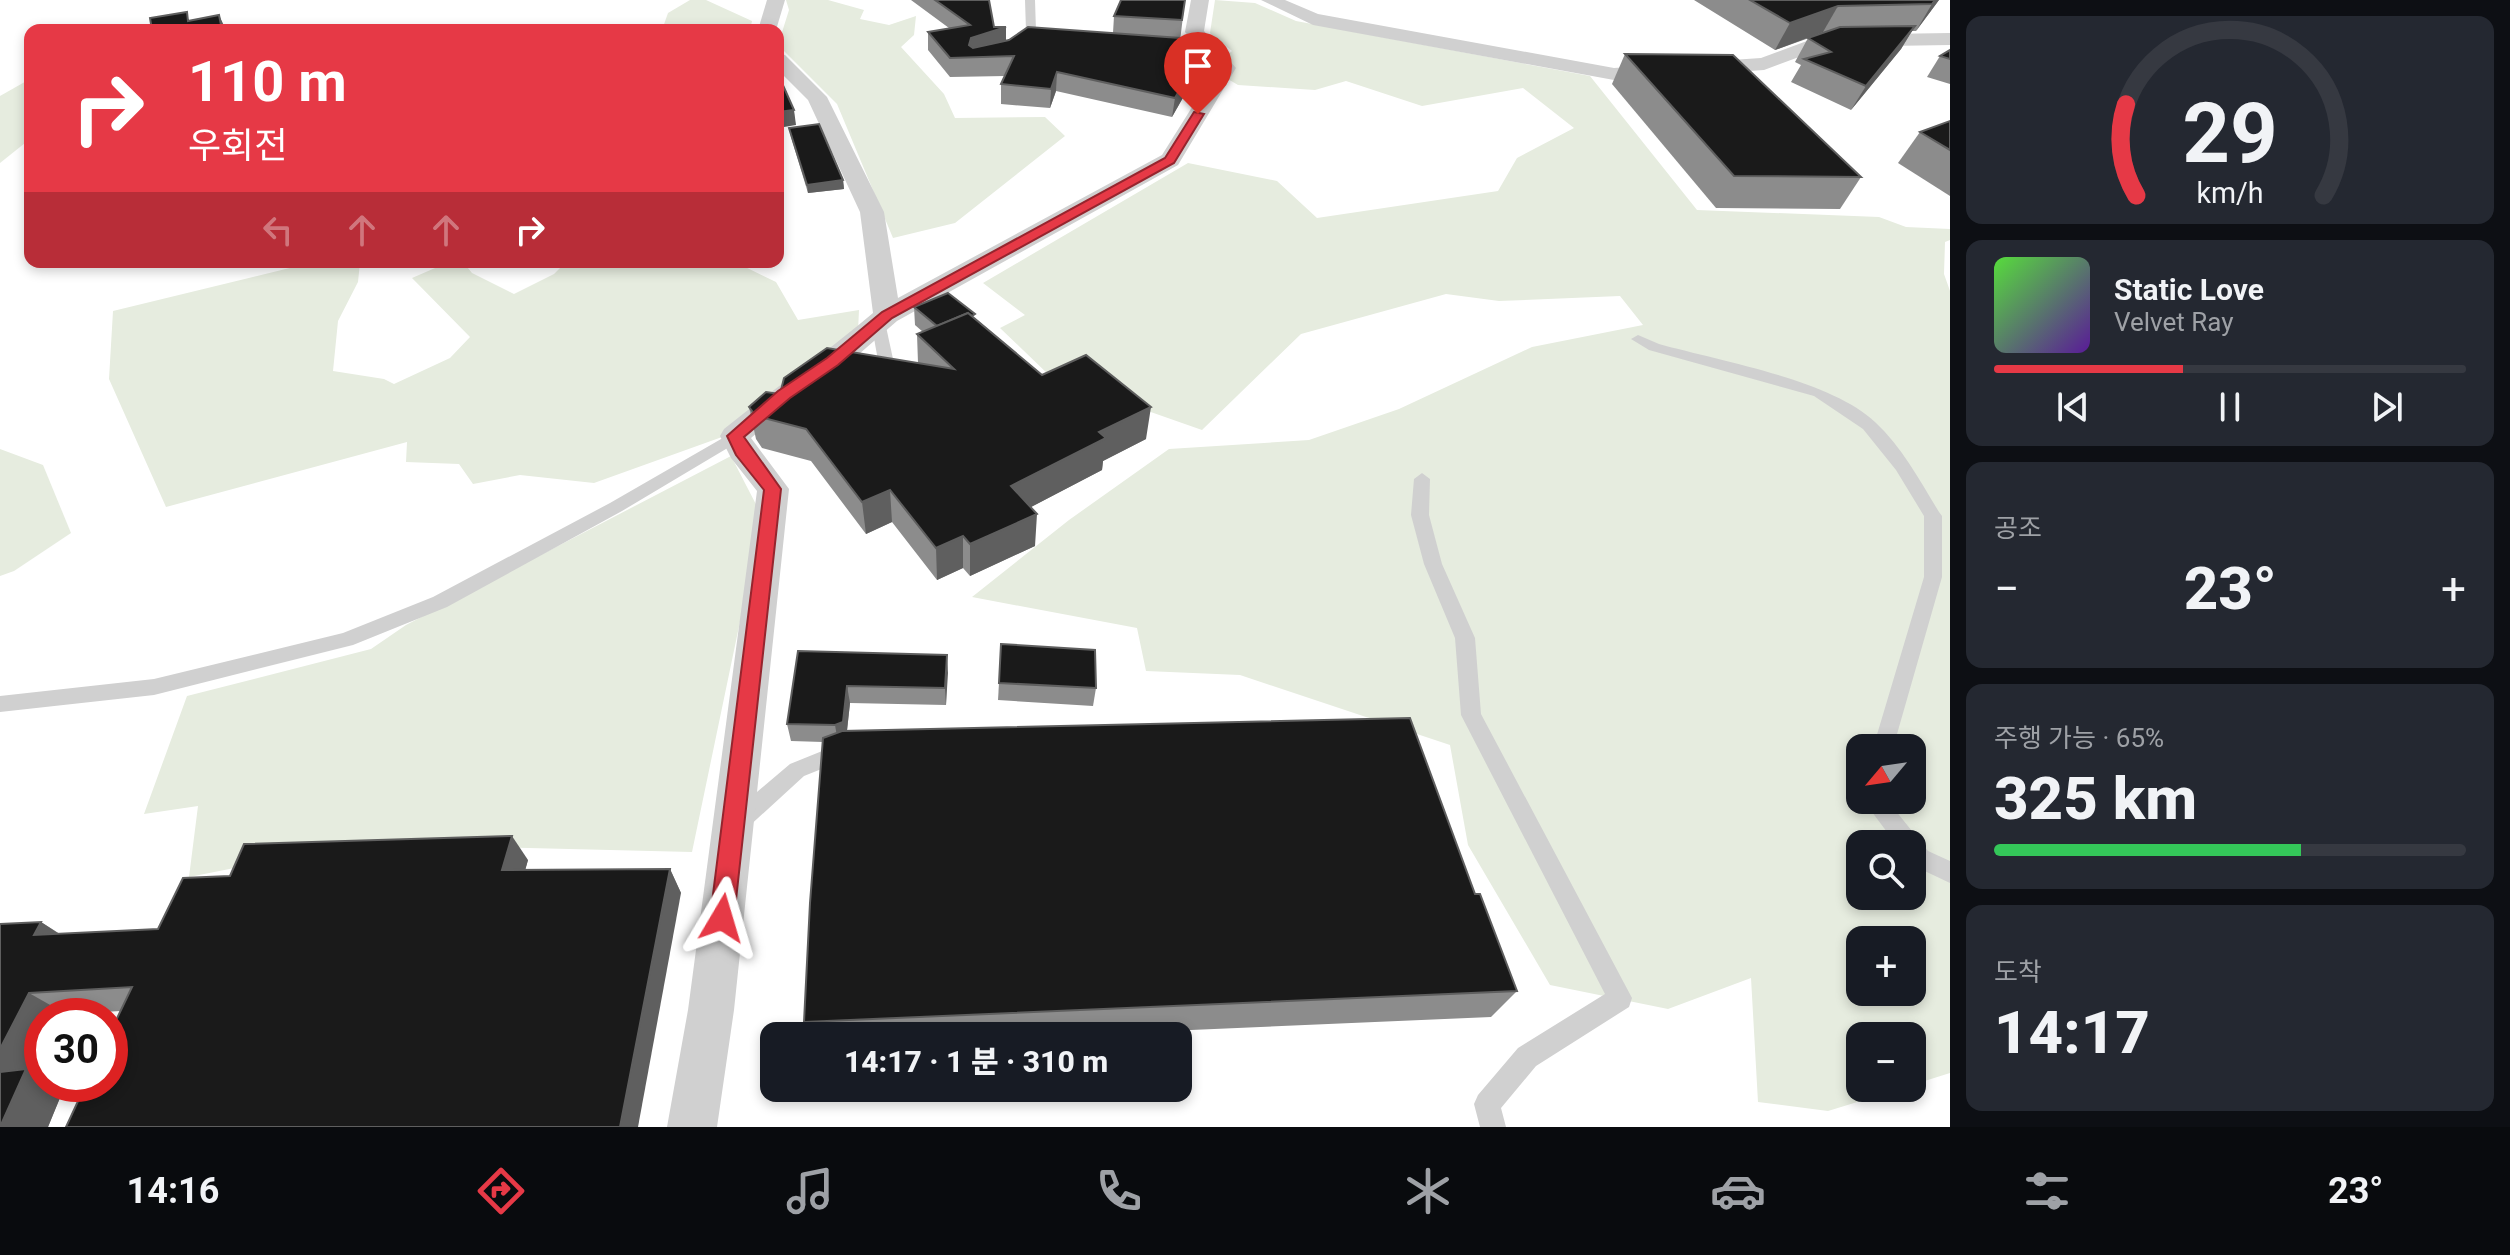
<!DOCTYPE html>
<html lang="ko">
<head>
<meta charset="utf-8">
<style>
	:root { --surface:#171b24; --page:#242831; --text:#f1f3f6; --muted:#9ea1a6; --line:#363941; --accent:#e63946 }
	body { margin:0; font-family:Roboto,"Noto Sans KR",sans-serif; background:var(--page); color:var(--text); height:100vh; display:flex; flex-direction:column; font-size:30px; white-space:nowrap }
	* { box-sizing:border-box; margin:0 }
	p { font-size:26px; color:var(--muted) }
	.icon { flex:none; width:44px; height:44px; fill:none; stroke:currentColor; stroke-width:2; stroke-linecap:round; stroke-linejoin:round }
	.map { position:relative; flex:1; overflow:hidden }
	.details { display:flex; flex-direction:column; gap:16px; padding:16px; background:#0d0f14; width:560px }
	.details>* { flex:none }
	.banner { position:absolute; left:24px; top:24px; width:760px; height:244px; border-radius:16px; box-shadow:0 4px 12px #0003; background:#e63946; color:#fff; overflow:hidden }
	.needle { width:52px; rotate:241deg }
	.fabs { position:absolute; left:1846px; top:734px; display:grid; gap:16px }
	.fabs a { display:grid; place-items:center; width:80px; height:80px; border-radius:16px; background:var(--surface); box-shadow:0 4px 12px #0003; font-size:40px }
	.speed { position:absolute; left:24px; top:998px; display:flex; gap:16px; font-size:40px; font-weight:700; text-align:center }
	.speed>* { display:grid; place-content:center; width:104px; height:104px; border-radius:50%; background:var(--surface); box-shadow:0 4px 12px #0003; line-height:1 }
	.speed .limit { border:12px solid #d22; background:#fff; color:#111 }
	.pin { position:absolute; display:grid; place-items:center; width:68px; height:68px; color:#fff; margin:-82px -34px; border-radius:50% 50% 50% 0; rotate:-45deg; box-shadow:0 0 8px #0007 }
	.pin .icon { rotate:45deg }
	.me { position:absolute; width:88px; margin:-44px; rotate:7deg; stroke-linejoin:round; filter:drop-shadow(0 0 6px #0008) }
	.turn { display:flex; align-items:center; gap:28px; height:168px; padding:0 32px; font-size:36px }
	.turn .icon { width:104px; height:104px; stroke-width:2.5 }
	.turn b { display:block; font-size:56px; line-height:68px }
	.lanes { display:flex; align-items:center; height:76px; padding:0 32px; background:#0003; justify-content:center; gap:40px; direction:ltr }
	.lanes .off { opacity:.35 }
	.big { font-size:60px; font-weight:800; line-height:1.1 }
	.details .card { flex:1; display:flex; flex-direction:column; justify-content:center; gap:12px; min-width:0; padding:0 28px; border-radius:16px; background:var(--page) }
	.details .dial { align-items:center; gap:0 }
	.dial svg { height:208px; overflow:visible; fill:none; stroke:var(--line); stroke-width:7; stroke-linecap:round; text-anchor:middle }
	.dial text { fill:var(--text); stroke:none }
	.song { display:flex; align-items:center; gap:24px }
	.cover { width:96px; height:96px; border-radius:12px; background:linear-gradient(135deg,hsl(110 70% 55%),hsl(270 70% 35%)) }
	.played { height:8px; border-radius:4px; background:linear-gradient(90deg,var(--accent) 40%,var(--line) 40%) }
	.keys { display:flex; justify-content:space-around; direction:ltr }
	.heat { display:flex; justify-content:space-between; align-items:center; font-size:44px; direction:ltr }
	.charge { height:12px; border-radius:6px; background:linear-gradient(90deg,#34c759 65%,var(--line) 0) }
	.trip { position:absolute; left:760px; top:1022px; width:432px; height:80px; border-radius:16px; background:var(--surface); box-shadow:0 4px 12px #0003; font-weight:800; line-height:80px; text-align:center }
	.tabs { display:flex; height:128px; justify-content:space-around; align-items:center; background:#090b0e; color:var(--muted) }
	.tabs .icon { width:56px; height:56px }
	.tabs .on { color:var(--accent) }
	.tabs b { font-size:36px; color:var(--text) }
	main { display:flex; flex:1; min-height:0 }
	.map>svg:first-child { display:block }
	.green { fill:#e6ecdf; fill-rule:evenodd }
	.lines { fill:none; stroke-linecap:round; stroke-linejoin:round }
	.lane { fill:#d0d0d0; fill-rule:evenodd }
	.street { fill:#d0d0d0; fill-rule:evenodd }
	.wall { fill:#8c8c8c }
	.shaded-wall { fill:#5f5f5f }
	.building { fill:#1a1a1a; stroke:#5f5f5f; stroke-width:2 }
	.route { fill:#e63946; stroke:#96252e; stroke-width:2 }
</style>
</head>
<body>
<main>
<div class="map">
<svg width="1950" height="1127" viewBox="0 0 1950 1127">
	<rect width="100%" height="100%" fill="#fff"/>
	<g class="green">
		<polygon points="690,0 706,0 752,21 750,30 662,30 668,13"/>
		<polygon points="786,0 828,0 864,10 860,19 889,25 916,16 914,35 901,47 944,94 955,118 1045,117 1065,136 955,223 893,238 837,104 778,45 789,10"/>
		<path d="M1215,0l40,3 41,18 294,55 107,134 182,7 27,10 44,2v11l-5,2 -1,32 6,17v782l-38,12v-49h-52v52h43l-75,23 -70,-9 -7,-124 -83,31 -118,-24 -82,-140 -18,-100 -210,-70 -94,-4 -9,-43 -165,-31 97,-77 100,-71 140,-9 90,-31 133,-62 111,-22 -23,-29 -121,5 -53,-7 -145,40 -99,96 -151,-53 -51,-49 25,-13 -42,-32 205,-120 89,18 40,37 181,-27 19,-33 57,-30 -51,-40 -101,18 -76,-25 -31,9 -77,-5 -27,-16 21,-18 -22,-18zM1860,748h52v52h-52zM1860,844h52v52h-52zM1860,940h52v52h-52z"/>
		<polygon points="30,79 30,139 0,163 0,96"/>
		<polygon points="299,262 360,262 358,282 338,321 333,371 384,379 394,384 450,358 470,337 412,278 449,262 463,262 472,273 514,294 554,274 566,262 735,262 776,282 798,320 859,310 858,331 722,437 594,483 520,475 473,484 459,464 406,462 407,442 166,507 109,379 113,311 298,266"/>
		<polygon points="0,449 43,465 71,533 14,571 0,576"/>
		<polygon points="731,456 762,516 692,852 356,844 189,877 198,806 144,814 187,696 371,649 406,625"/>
	</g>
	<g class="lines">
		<g class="lane">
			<polygon points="1025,0 1035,0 1036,31 1020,48 1015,45 1026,31"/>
			<polygon points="878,318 885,322 898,382 890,387 882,382 871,322"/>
			<path d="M1638,335l21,9c61,17 172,36 216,78 27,25 45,59 64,90l3,4v61l-49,171h-20l51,-171v-61l-28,-46 -33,-41 -49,-33 -165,-46 -18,-11z"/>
			<polygon points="735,431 743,436 741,440 622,511 447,607 353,645 154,695 0,712 0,696 154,679 343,633 433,597 610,503"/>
			<polygon points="1422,473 1430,479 1429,515 1442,564 1475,638 1481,714 1632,998 1629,1007 1536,1066 1501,1108 1506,1127 1480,1127 1474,1104 1478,1095 1518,1048 1605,994 1461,715 1455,638 1424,564 1411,515 1414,479"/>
			<polygon points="842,743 849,746 852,752 849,758 804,776 746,829 738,832 730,829 727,822 730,815 790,764"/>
			<polygon points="1863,800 1887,800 1928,851 1950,861 1950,883 1912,865 1912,844 1896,844"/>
		</g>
		<g class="street">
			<polygon points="767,0 785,0 776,30 758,30"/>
			<path d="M1191,0h18l-5,31 32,37 -58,97 -281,156 -54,47 -49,34 -43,36 38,51 -55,521 -17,117h-50l21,-117 69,-519 -26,-33 -11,-22 4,-7c49,-40 101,-75 149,-116l-13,-101 -52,-112 -30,-30v-17l7,2 42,42 57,115 14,86 264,-143 54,-86 -31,-37z"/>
			<polygon points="1261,0 1285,0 1318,14 1614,68 1761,58 1823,35 1950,33 1950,45 1826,47 1764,70 1614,80 1313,25"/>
		</g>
	</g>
	<g class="wall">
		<polygon points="911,0 989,0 994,27 1006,41 1113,33 1114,16 1185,0 1180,41 1202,64 1172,117 1056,91 1050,108 1001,104 1001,84 1005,76 950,77 928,50 928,32 949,28"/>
		<polygon points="1694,0 1939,0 1916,31 1912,31 1901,49 1851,110 1791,82 1801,65 1795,62 1808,38 1826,32 1775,50"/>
		<polygon points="1950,50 1950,84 1927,77 1940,56"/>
		<polygon points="1625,54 1861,177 1840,209 1716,208 1612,84"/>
		<polygon points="1950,121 1950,196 1898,163 1920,132"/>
		<polygon points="789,128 843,180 844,189 808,193 791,137"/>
		<polygon points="914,307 975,318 1042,375 1146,439 1103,461 1102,470 1031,507 1035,546 970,576 963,568 937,580 892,522 866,534 811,461 762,448 756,439 749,407 780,394 918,363 917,334 923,332 915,325"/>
		<polygon points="798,651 947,655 946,705 850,703 847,731 1475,894 1517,991 1491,1017 1052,1036 809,1036 804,1022 823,742 791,741 787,724"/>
		<polygon points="999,683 1096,688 1093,706 998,700"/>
		<polygon points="528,860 525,870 670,869 681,893 121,1011 66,1014 36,1074 42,1077 42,1084 56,1084 64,1088 48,1127 0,1127 41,922 60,934 158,929"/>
	</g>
	<g class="shaded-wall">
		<polygon points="1935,0 1939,0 1916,31 1932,4"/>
		<polygon points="1838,6 1823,32 1775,50 1790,23"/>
		<polygon points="219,15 226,30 222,30"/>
		<polygon points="1915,26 1901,49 1851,110 1866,86"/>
		<polygon points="1006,27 1006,45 971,58 969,45 971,38"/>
		<polygon points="1205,45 1202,64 1172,117 1175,98"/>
		<polygon points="1057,72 1056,91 1050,108 1051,89"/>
		<polygon points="794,110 796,125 778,128 778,112"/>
		<polygon points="843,180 844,189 808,193 807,185"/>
		<polygon points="1151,407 1146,439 1103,461 1102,470 1010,518 1011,486 1099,432"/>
		<polygon points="890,490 892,522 866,534 862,502"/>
		<polygon points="1037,514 1035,546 970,576 970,544"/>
		<polygon points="963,536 963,568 937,580 936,548"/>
		<polygon points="947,655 948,673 946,705 945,688"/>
		<polygon points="847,686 850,703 846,739 838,742 835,725"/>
		<polygon points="512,836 528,860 519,893 502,870"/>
		<polygon points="670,869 681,893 638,1127 620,1127"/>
		<polygon points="41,922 76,945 34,935"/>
		<polygon points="29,993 66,1014 64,1016 42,1016 42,1061 36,1074 42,1077 42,1084 56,1084 64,1088 48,1127 0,1127 0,1049"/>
	</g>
	<g class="building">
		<polygon points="935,0 989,0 994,27 1006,27 971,38 969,45 973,48 1009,40 1028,27 1180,38 1180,41 1205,45 1175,98 1057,72 1051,89 1001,84 1014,56 950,58 928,32 970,25"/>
		<polygon points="1121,0 1185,0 1182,20 1114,16"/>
		<polygon points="1750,0 1935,0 1932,4 1838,6 1790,23"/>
		<polygon points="187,12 188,21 219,15 222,30 152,30 150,18"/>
		<polygon points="1915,26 1866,86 1804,59 1831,52 1808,38 1840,27"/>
		<polygon points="1950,50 1950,59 1940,56"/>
		<polygon points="1625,54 1733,55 1861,177 1734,176"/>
		<polygon points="778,83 782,83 794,110 778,112"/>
		<polygon points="1950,121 1950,150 1920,132"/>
		<polygon points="819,124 843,180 807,185 789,128"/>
		<polygon points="948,293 975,314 972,316 968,313 937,326 914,307"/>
		<polygon points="968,313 1042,375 1086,355 1151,407 1099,432 1106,438 1011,486 1037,514 970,544 963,536 936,548 890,490 862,502 806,429 756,416 749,407 766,392 780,394 784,378 827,348 954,369 917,334"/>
		<polygon points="1001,644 1095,650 1096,688 999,683"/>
		<polygon points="798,651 947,655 945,688 847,686 843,722 835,725 787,724"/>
		<polygon points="1410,718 1475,894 1480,894 1517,991 804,1022 810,903 823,738 842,731"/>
		<polygon points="512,836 502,870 670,869 620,1127 66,1127 86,1084 110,1084 110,1033 132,987 29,993 0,1049 0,924 41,922 34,935 158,929 183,878 230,876 244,844"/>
		<polygon points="26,1069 0,1127 0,1072"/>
	</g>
	<polygon class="route" points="1194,112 1204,114 1174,163 892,318 838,365 790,398 744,437 781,489 734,918 731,926 722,930 714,926 710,918 764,490 736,455 727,436 778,391 827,358 882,312 1165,158"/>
</svg>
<div class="fabs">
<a><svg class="needle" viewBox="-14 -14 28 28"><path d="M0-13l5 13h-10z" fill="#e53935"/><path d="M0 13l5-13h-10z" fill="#9ea1a6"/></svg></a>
<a><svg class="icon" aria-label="search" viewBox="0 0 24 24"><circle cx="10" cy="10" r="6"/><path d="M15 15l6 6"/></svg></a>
<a>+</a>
<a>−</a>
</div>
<div class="speed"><div class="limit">30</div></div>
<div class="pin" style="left:1198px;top:114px;background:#d93025"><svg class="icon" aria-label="arrive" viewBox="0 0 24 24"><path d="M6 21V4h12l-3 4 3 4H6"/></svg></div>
<svg class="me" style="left:722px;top:918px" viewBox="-20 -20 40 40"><path d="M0-17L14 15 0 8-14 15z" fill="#e63946" stroke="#fff" stroke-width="4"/></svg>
<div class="trip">14:17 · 1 분 · 310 m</div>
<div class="banner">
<div class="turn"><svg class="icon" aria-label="right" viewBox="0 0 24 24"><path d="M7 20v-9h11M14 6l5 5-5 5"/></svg><div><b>110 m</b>우회전</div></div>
<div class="lanes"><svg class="icon off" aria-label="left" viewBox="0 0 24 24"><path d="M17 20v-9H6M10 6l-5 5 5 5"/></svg><svg class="icon off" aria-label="ahead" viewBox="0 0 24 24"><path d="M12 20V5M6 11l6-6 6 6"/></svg><svg class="icon off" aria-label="ahead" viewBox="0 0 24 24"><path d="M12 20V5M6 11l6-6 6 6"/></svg><svg class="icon" aria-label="right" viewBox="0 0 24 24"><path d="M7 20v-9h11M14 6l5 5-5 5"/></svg></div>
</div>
</div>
<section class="details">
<div class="card dial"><svg viewBox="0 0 100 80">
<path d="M14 69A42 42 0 1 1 86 69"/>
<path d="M14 69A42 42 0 0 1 10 34" stroke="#e63946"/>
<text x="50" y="56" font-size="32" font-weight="700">29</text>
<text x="50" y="72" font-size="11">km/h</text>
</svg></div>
<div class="card">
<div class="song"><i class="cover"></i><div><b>Static Love</b><p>Velvet Ray</p></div></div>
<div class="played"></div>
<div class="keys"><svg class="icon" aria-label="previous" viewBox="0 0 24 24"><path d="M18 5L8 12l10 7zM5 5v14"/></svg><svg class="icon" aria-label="pause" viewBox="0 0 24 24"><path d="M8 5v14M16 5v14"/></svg><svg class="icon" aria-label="next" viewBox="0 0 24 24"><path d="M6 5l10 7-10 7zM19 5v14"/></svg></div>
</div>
<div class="card"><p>공조</p>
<div class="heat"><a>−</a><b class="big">23°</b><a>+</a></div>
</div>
<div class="card"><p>주행 가능 · 65%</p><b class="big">325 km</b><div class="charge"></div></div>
<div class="card"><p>도착</p><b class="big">14:17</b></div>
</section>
</main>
<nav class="tabs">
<b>14:16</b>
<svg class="icon on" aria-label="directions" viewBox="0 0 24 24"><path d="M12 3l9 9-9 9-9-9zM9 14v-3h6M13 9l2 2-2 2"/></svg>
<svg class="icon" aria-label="music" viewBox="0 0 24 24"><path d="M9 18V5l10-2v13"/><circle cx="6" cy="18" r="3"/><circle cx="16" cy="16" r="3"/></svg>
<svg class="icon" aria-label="phone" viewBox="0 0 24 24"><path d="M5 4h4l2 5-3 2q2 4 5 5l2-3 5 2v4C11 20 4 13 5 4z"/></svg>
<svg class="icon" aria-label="climate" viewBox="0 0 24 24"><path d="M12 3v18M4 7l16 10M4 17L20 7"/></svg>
<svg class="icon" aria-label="car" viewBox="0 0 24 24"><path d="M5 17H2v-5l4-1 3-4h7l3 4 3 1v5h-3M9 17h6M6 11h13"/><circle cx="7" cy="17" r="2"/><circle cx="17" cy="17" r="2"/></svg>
<svg class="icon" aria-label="filters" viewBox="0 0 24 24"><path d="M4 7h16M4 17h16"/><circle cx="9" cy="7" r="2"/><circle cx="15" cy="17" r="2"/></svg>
<b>23°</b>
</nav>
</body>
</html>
